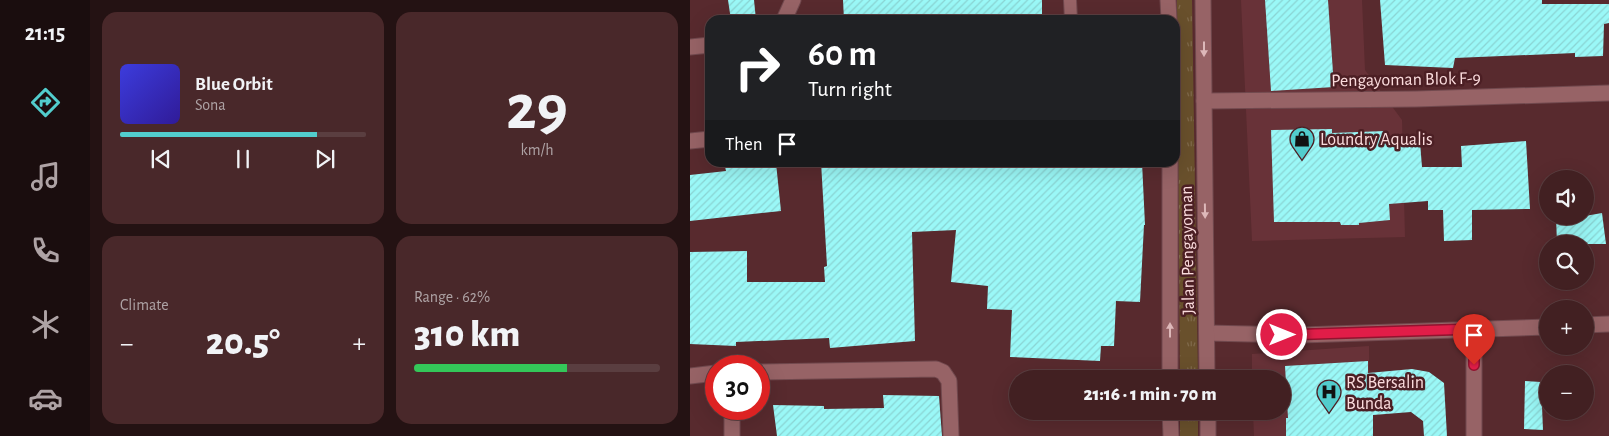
<!DOCTYPE html>
<html lang="en">
<head>
<meta charset="utf-8">
<style>
	:root { --surface:#422022; --page:#49282a; --text:#f1f3f6; --muted:#aea3a5; --line:#5a3e40; --accent:#52cdcd }
	body { margin:0; font-family:"Alegreya Sans",sans-serif; background:var(--page); color:var(--text); height:100vh; display:flex; flex-direction:column; font-size:19px; white-space:nowrap }
	* { box-sizing:border-box; margin:0 }
	p { font-size:16px; color:var(--muted) }
	.icon { flex:none; width:28px; height:28px; fill:none; stroke:currentColor; stroke-width:2; stroke-linecap:round; stroke-linejoin:round }
	.map { position:relative; flex:1; overflow:hidden }
	.details { display:flex; flex-direction:column; gap:12px; padding:12px; background:#241213; width:600px }
	.details>* { flex:none }
	.banner { position:absolute; left:15px; top:15px; width:475px; height:152px; border-radius:15px; box-shadow:0 5px 20px #0002,0 0 0 1px var(--line); background:#202124; color:#fff; overflow:hidden }
	.tools { position:absolute; left:849px; top:170px; display:grid; gap:10px }
	.tools a { display:grid; place-items:center; width:55px; height:55px; border-radius:50%; background:var(--surface); box-shadow:0 5px 20px #0002,0 0 0 1px var(--line); font-size:25px }
	.speed { position:absolute; left:15px; top:355px; display:flex; gap:10px; font-size:25px; font-weight:700; text-align:center }
	.speed>* { display:grid; place-content:center; width:65px; height:65px; border-radius:50%; background:var(--surface); box-shadow:0 5px 20px #0002,0 0 0 1px var(--line); line-height:1 }
	.speed .limit { border:8px solid #d22; background:#fff; color:#111 }
	.pin { position:absolute; display:grid; place-items:center; width:42px; height:42px; color:#fff; margin:-51px -21px; border-radius:50% 50% 50% 0; rotate:-45deg; box-shadow:0 0 5px #0007 }
	.pin .icon { rotate:45deg }
	.me { position:absolute; width:55px; margin:-28px; rotate:90deg; stroke-linejoin:round; filter:drop-shadow(0 0 4px #0008) }
	.turn { display:flex; align-items:center; gap:18px; height:105px; padding:0 20px; font-size:22px }
	.turn .icon { width:65px; height:65px; stroke-width:2.5 }
	.turn b { display:block; font-size:35px; line-height:42px }
	.then { display:flex; align-items:center; height:48px; padding:0 20px; background:#0003; gap:10px; font-size:19px }
	.big { font-size:38px; font-weight:800; line-height:1.1 }
	.details .tile { flex:1; display:flex; flex-direction:column; justify-content:center; gap:8px; min-width:0; padding:0 18px; border-radius:15px; background:var(--page) }
	.details .dial { align-items:center; gap:0 }
	.dial b { font-size:65px; line-height:1 }
	.song { display:flex; align-items:center; gap:15px }
	.cover { width:60px; height:60px; border-radius:8px; background:linear-gradient(135deg,hsl(240 70% 55%),hsl(250 70% 35%)) }
	.played { height:5px; border-radius:2px; background:linear-gradient(90deg,var(--accent) 80%,var(--line) 80%) }
	.keys { display:flex; justify-content:space-around; direction:ltr }
	.heat { display:flex; justify-content:space-between; align-items:center; font-size:28px; direction:ltr }
	.charge { height:8px; border-radius:4px; background:linear-gradient(90deg,#34c759 62%,var(--line) 0) }
	.details .tiles { flex:1; display:grid; gap:12px; grid-template-columns:repeat(2,1fr) }
	.trip { position:absolute; left:319px; top:370px; width:282px; height:50px; border-radius:25px; background:var(--surface); box-shadow:0 5px 20px #0002,0 0 0 1px var(--line); font-weight:800; line-height:50px; text-align:center }
	main { display:flex; flex:1; min-height:0 }
	.menu { display:flex; flex-direction:column; width:90px; justify-content:space-around; align-items:center; background:#1a0d0e; color:var(--muted) }
	.menu .icon { width:35px; height:35px }
	.menu .on { color:var(--accent) }
	.menu b { font-size:22px; color:var(--text) }
	.map>svg:first-child { display:block }
	.built { fill:#683238 }
	.grass { fill:url(#grass-tufts) }
	.building { fill:url(#building-hatch) }
	.lines { fill:none; stroke-linecap:round; stroke-linejoin:round }
	.lane-casing { stroke:#71494e; stroke-width:14 }
	.street-casing { stroke:#71494e; stroke-width:17 }
	.secondary-casing { stroke:#71494e; stroke-width:17 }
	.lane { stroke:#976366; stroke-width:12 }
	.street { stroke:#976366; stroke-width:15 }
	.secondary { stroke:#976366; stroke-width:15 }
	.oneway { fill:#ddb8b9 }
	.route-casing { stroke:#92132f; stroke-width:12 }
	.route { stroke:#e11d48; stroke-width:9 }
	.labels { text-anchor:middle; stroke-width:5; stroke-linejoin:round; paint-order:stroke }
	.street-label { font-size:18px; fill:#fbdcdd; stroke:#4c1f24 }
	.poi-label { font-size:18px; fill:#fbdcdd; stroke:#4c1f24; text-anchor:start }
</style>
</head>
<body>
<main>
<nav class="menu">
<b>21:15</b>
<svg class="icon on" aria-label="directions" viewBox="0 0 24 24"><path d="M12 3l9 9-9 9-9-9zM9 14v-3h6M13 9l2 2-2 2"/></svg>
<svg class="icon" aria-label="music" viewBox="0 0 24 24"><path d="M9 18V5l10-2v13"/><circle cx="6" cy="18" r="3"/><circle cx="16" cy="16" r="3"/></svg>
<svg class="icon" aria-label="phone" viewBox="0 0 24 24"><path d="M5 4h4l2 5-3 2q2 4 5 5l2-3 5 2v4C11 20 4 13 5 4z"/></svg>
<svg class="icon" aria-label="climate" viewBox="0 0 24 24"><path d="M12 3v18M4 7l16 10M4 17L20 7"/></svg>
<svg class="icon" aria-label="car" viewBox="0 0 24 24"><path d="M5 17H2v-5l4-1 3-4h7l3 4 3 1v5h-3M9 17h6M6 11h13"/><circle cx="7" cy="17" r="2"/><circle cx="17" cy="17" r="2"/></svg>
</nav>
<section class="details">
<div class="tiles">
<div class="tile">
<div class="song"><i class="cover"></i><div><b>Blue Orbit</b><p>Sona</p></div></div>
<div class="played"></div>
<div class="keys"><svg class="icon" aria-label="previous" viewBox="0 0 24 24"><path d="M18 5L8 12l10 7zM5 5v14"/></svg><svg class="icon" aria-label="pause" viewBox="0 0 24 24"><path d="M8 5v14M16 5v14"/></svg><svg class="icon" aria-label="next" viewBox="0 0 24 24"><path d="M6 5l10 7-10 7zM19 5v14"/></svg></div>
</div>
<div class="tile dial"><b>29</b><p>km/h</p></div>
<div class="tile"><p>Climate</p>
<div class="heat"><a>−</a><b class="big">20.5°</b><a>+</a></div>
</div>
<div class="tile"><p>Range · 62%</p><b class="big">310 km</b><div class="charge"></div></div>
</div>
</section>
<div class="map">
<svg width="919" height="436" viewBox="0 0 919 436">
	<defs>
		<pattern id="grass-tufts" width="24" height="20" patternUnits="userSpaceOnUse" patternTransform="scale(1.25)"><rect width="24" height="20" fill="#69502c"/><path d="M3 7l-1-3M5 7V3M7 7l1-3M15 17l-1-3M17 17v-4M19 17l1-3" fill="none" stroke="#7f694a"/></pattern>
		<pattern id="building-hatch" width="6" height="6" patternUnits="userSpaceOnUse" patternTransform="scale(1.25)"><rect width="6" height="6" fill="#9af8f7"/><path d="M-1 1l2-2M0 6l6-6M5 7l2-2" fill="none" stroke="#8ad4d3"/></pattern>
	</defs>
	<rect width="100%" height="100%" fill="#582a2e"/>
	<g class="built">
		<polygon points="551,0 672,0 675,70 712,120 715,237 562,241"/>
		<polygon points="679,346 680,436 564,436 563,411 592,411 592,379 562,379 562,354"/>
	</g>
	<g class="grass">
		<polygon points="487,0 502,0 508,379 490,379"/>
		<rect x="490" y="411" width="18" height="25"/>
	</g>
	<g class="building">
		<polygon points="38,0 64,0 66,20 41,20"/>
		<polygon points="153,0 352,0 352,20 154,20"/>
		<polygon points="575,0 638,0 644,87 581,91"/>
		<polygon points="690,0 852,0 852,4 919,4 919,23 914,24 913,56 885,57 885,53 765,58 763,68 695,65"/>
		<polygon points="642,129 642,133 695,131 696,145 730,142 732,167 772,167 771,146 836,141 840,209 782,210 782,240 754,241 753,210 738,210 738,201 699,204 700,220 669,223 669,225 651,225 650,222 584,222 581,130"/>
		<polygon points="34,162 70,162 70,165 86,163 91,211 0,221 0,175 36,171"/>
		<polygon points="131,162 452,162 455,225 454,225 450,302 426,301 424,346 411,346 410,361 320,357 322,310 297,309 298,286 261,282 266,230 222,232 225,341 140,348 139,338 46,342 46,346 0,344 0,252 57,251 57,282 135,282 134,267 137,266"/>
		<polygon points="912,213 916,244 867,244 866,216 895,216"/>
		<polygon points="678,361 678,373 722,369 739,372 754,383 757,436 734,436 733,421 721,412 683,415 683,436 596,436 596,418 598,418 595,366"/>
		<polygon points="835,381 851,382 853,430 834,429"/>
		<polygon points="193,395 249,396 252,436 87,436 83,405 134,406 134,409 194,408"/>
	</g>
	<g class="lines">
		<defs>
			<polyline id="lane" points="380,0 381,20"/>
			<g id="street">
				<polyline points="94,20 103,0"/>
				<polyline points="0,47 20,45"/>
				<polyline points="514,101 726,99 919,93"/>
				<polyline points="0,141 20,139"/>
				<polyline points="895,325 919,324"/>
				<polyline points="784,329 784,436"/>
				<polyline points="517,333 611,335 858,327"/>
				<polyline points="69,372 246,369 253,372 259,381 261,436"/>
				<polyline points="0,376 26,373"/>
				<polyline points="42,436 42,409"/>
			</g>
			<g id="secondary">
				<polyline points="478,0 479,20"/>
				<polyline points="513,0 517,379"/>
				<polyline points="480,162 480,379"/>
				<polyline points="480,411 481,436"/>
				<polyline points="518,411 518,436"/>
			</g>
		</defs>
		<use href="#lane" class="lane-casing"/>
		<use href="#street" class="street-casing"/>
		<use href="#secondary" class="secondary-casing"/>
		<use href="#lane" class="lane"/>
		<use href="#street" class="street"/>
		<use href="#secondary" class="secondary"/>
	</g>
	<defs><path id="oneway-solid" d="M-6-.8H1V-3.2L6.5 0L1 3.2V.8H-6Z" transform="scale(1.25)"/></defs>
	<g class="oneway">
		<use href="#oneway-solid" transform="translate(514 49) rotate(90)"/>
		<use href="#oneway-solid" transform="translate(515 211) rotate(89)"/>
		<use href="#oneway-solid" transform="translate(480 330) rotate(-90)"/>
	</g>
	<g class="lines">
		<defs>
			<polyline id="route" points="592,335 784,329 784,365"/>
		</defs>
		<use href="#route" class="route-casing"/>
		<use href="#route" class="route"/>
	</g>
	<defs>
		<symbol id="shop-pin" viewBox="-11 -11 22 30"><path d="M0 17L-7.5 6A9.5 9.5 0 1 1 7.5 6Z" fill="#52cdcd" stroke="#4c1f24"/><path d="M-5-2.5h2.3a2.7 3.5 0 0 1 5.4 0H5L5.5 6h-11ZM-1.5-2.5h3a1.5 2.3 0 0 0-3 0Z" fill="#111"/></symbol>
		<symbol id="hospital-pin" viewBox="-11 -11 22 30"><path d="M0 17L-7.5 6A9.5 9.5 0 1 1 7.5 6Z" fill="#52cdcd" stroke="#4c1f24"/><path d="M-5-5h3v3.5h4V-5h3V5h-3V1.5h-4V5h-3Z" fill="#111"/></symbol>
	</defs>
	<g fill-rule="evenodd">
		<use href="#shop-pin" x="598" y="125" width="28" height="38"/>
		<use href="#hospital-pin" x="625" y="378" width="28" height="38"/>
	</g>
	<g class="labels">
		<g class="street-label">
			<text transform="translate(716 79) rotate(-1)" y="6">Pengayoman Blok F-9</text>
			<text transform="translate(497 250) rotate(-91)" y="6">Jalan Pengayoman</text>
		</g>
		<g class="poi-label">
			<text x="630" y="145">Loundry Aqualis</text>
			<text x="656" y="388">RS Bersalin<tspan x="656" dy="21">Bunda</tspan></text>
		</g>
	</g>
</svg>
<div class="tools">
<a><svg class="icon" aria-label="sound" viewBox="0 0 24 24"><path d="M4 9h4l5-4v14l-5-4H4zM17 9q2 3 0 6"/></svg></a>
<a><svg class="icon" aria-label="search" viewBox="0 0 24 24"><circle cx="10" cy="10" r="6"/><path d="M15 15l6 6"/></svg></a>
<a>+</a>
<a>−</a>
</div>
<div class="speed"><div class="limit">30</div></div>
<div class="pin" style="left:784px;top:365px;background:#d93025"><svg class="icon" aria-label="arrive" viewBox="0 0 24 24"><path d="M6 21V4h12l-3 4 3 4H6"/></svg></div>
<svg class="me" style="left:592px;top:335px" viewBox="-20 -20 40 40"><circle r="17" fill="#e11d48" stroke="#fff" stroke-width="3"/><path d="M0-11L8 9 0 5-8 9z" fill="#fff"/></svg>
<div class="trip">21:16 · 1 min · 70 m</div>
<div class="banner">
<div class="turn"><svg class="icon" aria-label="right" viewBox="0 0 24 24"><path d="M7 20v-9h11M14 6l5 5-5 5"/></svg><div><b>60 m</b>Turn right</div></div>
<div class="then">Then<svg class="icon" aria-label="arrive" viewBox="0 0 24 24"><path d="M6 21V4h12l-3 4 3 4H6"/></svg></div>
</div>
</div>
</main>
</body>
</html>
